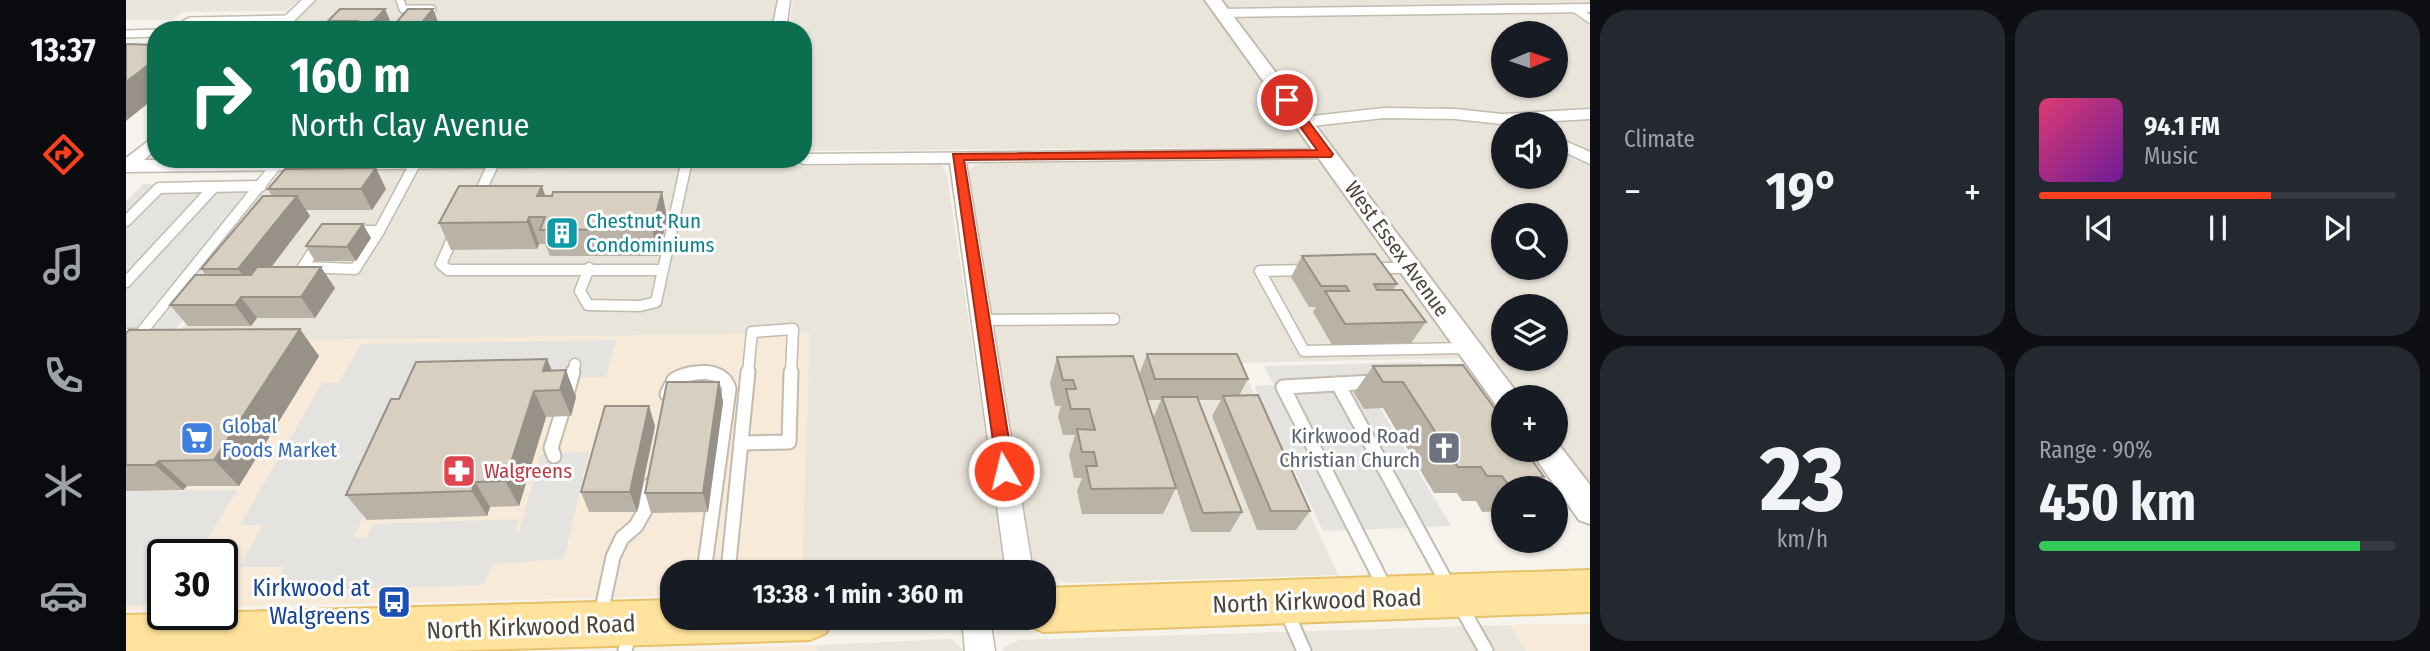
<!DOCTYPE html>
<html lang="en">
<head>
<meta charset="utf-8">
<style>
	:root { --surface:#171b24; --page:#242831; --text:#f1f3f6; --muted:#9ea1a6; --line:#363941; --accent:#fc3f1d }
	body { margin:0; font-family:"Fira Sans Condensed",sans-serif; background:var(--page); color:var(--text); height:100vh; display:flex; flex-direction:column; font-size:26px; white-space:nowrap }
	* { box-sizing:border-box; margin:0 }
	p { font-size:23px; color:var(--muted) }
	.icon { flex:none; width:38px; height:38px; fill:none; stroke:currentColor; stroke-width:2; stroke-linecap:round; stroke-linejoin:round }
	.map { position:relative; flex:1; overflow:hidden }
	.side { display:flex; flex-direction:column; gap:10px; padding:10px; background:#0d0f14; width:840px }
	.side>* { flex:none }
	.top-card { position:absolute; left:21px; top:21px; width:665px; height:147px; border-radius:28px; box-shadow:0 2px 5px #0004; background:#0b6e4f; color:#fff; overflow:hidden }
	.needle { width:46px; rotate:88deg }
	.buttons { position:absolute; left:1365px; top:21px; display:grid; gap:14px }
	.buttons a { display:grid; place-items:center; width:77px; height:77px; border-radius:50%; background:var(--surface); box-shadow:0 2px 5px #0004; font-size:35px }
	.speed { position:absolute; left:21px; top:539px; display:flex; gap:14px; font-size:35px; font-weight:700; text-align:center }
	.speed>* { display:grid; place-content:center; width:91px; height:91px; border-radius:50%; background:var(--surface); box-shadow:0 2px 5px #0004; line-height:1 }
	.speed .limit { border:4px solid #111; border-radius:10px; background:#fff; color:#111 }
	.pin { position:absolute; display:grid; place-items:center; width:60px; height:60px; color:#fff; margin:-30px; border:4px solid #fff; border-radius:50%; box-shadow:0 2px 7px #0007 }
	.me { position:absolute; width:77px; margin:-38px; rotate:352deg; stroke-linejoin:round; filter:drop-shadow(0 0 5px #0008) }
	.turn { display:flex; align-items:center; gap:24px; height:147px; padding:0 28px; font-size:32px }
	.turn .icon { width:91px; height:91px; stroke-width:2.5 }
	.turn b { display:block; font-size:49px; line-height:60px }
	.big { font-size:52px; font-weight:700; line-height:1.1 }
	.side .widget { flex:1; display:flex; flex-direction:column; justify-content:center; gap:10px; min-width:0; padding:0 24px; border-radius:28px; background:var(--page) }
	.side .dial { align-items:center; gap:0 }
	.dial b { font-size:91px; line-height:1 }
	.song { display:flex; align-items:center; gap:21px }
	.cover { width:84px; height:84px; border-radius:10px; background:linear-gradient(135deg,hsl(340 70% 55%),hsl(280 70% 35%)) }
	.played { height:7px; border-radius:4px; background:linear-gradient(90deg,var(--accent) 65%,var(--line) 65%) }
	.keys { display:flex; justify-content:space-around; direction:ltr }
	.heat { display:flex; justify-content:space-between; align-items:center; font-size:38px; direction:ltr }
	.charge { height:10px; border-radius:5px; background:linear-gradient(90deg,#34c759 90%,var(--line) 0) }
	.side .tiles { flex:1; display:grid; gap:10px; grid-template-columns:repeat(2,1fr) }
	.trip { position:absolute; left:534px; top:560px; width:396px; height:70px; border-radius:28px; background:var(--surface); box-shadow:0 2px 5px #0004; font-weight:700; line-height:70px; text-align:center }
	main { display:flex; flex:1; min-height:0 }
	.tab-bar { display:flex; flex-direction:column; width:126px; justify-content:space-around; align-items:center; background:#090b0e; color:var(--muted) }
	.tab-bar .icon { width:49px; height:49px }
	.tab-bar .selected { color:var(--accent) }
	.tab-bar b { font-size:32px; color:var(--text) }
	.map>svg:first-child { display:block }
	.residential { fill:#eae5da; fill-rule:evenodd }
	.commercial { fill:#f7ead8 }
	.parking { fill:#e5e3e0 }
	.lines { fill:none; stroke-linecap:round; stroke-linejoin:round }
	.service-far2-casing { stroke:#c2bbae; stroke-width:10 }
	.service-far1-casing { stroke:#c2bbae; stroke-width:13 }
	.service-casing { stroke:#c2bbae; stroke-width:17 }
	.minor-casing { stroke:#c2bbae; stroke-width:3 }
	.tertiary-casing { stroke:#c2bbae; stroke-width:4 }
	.primary-casing { stroke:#e6c16a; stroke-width:4 }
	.service-far2 { stroke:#fff; stroke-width:7 }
	.service-far1 { stroke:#fff; stroke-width:10 }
	.service { stroke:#fff; stroke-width:13 }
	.minor { fill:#fff; fill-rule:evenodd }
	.tertiary { fill:#fff; fill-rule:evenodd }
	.primary { fill:#ffe39c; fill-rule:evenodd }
	.wall { fill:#bab2a6 }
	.shaded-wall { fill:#979187 }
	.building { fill:#d8cfc1; stroke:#979187; stroke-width:2 }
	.route { fill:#fc3f1d; stroke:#a42913; stroke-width:2 }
	.labels { text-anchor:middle; stroke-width:6; stroke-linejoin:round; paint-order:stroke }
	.culture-label { font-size:21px; fill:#0d838f; stroke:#fff; text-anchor:start }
	.street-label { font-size:21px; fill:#4b4439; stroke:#fff }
	.shop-label { font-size:21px; fill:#366cbe; stroke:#fff; text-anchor:start }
	.worship-label { font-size:21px; fill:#5b616d; stroke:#fff; text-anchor:end }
	.health-label { font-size:21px; fill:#be3a42; stroke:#fff; text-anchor:start }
	.near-transit-label { font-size:24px; fill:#164399; stroke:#fff; text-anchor:end }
	.near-street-label { font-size:24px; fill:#4b4439; stroke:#fff }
</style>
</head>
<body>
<main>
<nav class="tab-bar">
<b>13:37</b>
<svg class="icon selected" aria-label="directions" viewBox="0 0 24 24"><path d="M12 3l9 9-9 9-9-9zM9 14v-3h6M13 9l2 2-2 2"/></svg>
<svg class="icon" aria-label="music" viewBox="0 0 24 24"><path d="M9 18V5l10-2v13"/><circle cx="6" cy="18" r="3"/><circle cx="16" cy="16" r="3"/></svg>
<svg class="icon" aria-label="phone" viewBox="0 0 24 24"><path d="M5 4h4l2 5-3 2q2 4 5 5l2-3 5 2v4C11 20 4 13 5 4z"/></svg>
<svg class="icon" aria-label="climate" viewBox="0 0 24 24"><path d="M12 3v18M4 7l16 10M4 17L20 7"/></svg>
<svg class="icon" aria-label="car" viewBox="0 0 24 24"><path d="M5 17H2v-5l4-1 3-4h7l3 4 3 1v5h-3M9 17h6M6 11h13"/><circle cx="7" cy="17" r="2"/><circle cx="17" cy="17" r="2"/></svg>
</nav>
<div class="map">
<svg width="1464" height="651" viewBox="0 0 1464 651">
	<rect width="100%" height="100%" fill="#f6f3ec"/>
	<g class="residential">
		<polygon points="0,0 173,0 160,11 57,12 46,20 0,20"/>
		<polygon points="190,0 652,0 648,30 158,30"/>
		<polygon points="667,0 1080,0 1183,147 677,151 677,30 663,30"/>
		<path d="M1095,0h369v486l-34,-45v-44h-33zM1377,33h53v53h-53zM1377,124h53v53h-53zM1377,215h53v53h-53zM1377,306h53v53h-53z"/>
		<polygon points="1186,160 1200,165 1339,358 1114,363 1212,575 942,583 922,577 911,568 905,557 842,172 847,166 859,163"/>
		<polygon points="816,165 821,175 878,558 877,572 676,572 683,333 45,342 183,170"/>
		<polygon points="1385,625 1400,651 877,651 878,647 892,640"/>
		<polygon points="825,639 839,651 691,651 691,645"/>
	</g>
	<g class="commercial">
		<polygon points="684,333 676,572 546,572 546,596 96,607 96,555 37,555 37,609 0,610 0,342"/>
		<polygon points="1464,624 1464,651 1400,651 1385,625"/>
		<polygon points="691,645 691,651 532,651"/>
	</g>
	<g class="parking">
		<polygon points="18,184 166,184 0,391 0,201"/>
		<polygon points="490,340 480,377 353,379 292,395 228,537 241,538 247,524 392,519 389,532 393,532 415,453 463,452 438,559 366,564 358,585 146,591 158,567 113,567 137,525 114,525 196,383 213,382 235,344"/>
		<polygon points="1295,362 1315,391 1254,408 1325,526 1197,531 1128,386 1148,385 1138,366"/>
		<polygon points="111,490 72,555 37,555 37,605 0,606 0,491"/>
	</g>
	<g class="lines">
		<defs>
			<g id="service-far2">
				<polyline points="274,0 277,9 306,9"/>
				<polyline points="1448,8 1464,19"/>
				<polyline points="303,29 327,30"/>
				<polyline points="50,30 64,21 162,19"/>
				<polyline points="0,34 30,33"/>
			</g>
			<g id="service-far1">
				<polyline points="352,197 368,162"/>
				<polyline points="0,221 33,188 135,186"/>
				<polyline points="229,231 253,231 290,162"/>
				<polyline points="328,235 315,264 322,270 536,270"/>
				<polyline points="192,244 177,267 229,269 253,231"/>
				<polyline points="463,268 454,291 462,305 514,306 530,302 561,160"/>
				<polyline points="1248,268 1284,268"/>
				<polyline points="1183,270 1134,271 1178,351 1341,348"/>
				<polyline points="0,282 88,187"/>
				<polyline points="856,320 988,319"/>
				<polyline points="0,334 14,334 152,163"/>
				<polyline points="447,373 449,364"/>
				<polyline points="622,373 626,332 667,329 665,373"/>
			</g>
			<g id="service">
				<polyline points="1212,384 1247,382"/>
				<polyline points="441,394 447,372"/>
				<path d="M541,394l7,-14c16,-10 50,-13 55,9l-25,183"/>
				<polyline points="615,443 663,442 665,372"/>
				<polyline points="428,456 425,448 435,416"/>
				<polyline points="602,572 622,372"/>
				<polyline points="1259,588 1157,387 1212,384 1322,585"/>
				<polyline points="1334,605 1360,651"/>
				<polyline points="1160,610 1178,651"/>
				<polyline points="475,614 487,557 496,538 510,526 519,510 524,485"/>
				<polyline points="499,651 503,633"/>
			</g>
			<g id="minor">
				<polygon points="176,0 189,0 159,30 144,30"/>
				<polygon points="652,0 664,0 660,30 646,30"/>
				<polygon points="1464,4 1464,12 1097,17 1090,13 1097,9"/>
				<polygon points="1258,108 1329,109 1376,114 1464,109 1464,119 1376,124 1329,119 1258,118 1177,127 1169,122 1177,117"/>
				<polygon points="30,135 30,149 18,160 648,159 640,164 0,172 0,158"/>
				<polygon points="1430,137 1464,152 1464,164 1430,148"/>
				<polygon points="1201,149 1207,150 1207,158 840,162 907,572 880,572 824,163 677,164 669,159 677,159 677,154"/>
				<polygon points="836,618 864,618 869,651 839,651"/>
			</g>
			<g id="tertiary">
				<polygon points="1079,0 1095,0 1394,397 1377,397 1377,407 1370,405"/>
				<polygon points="1430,441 1464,485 1464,524 1453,520 1404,450 1430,450"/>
			</g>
			<g id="primary">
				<polygon points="1464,570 1464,612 917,632 901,625 898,618 917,618 917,588"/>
				<polygon points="546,600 546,618 706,618 700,633 684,640 316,651 0,651 0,615"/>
			</g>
		</defs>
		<use href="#service-far2" class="service-far2-casing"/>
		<use href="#service-far1" class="service-far1-casing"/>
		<use href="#service" class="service-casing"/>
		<use href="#minor" class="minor-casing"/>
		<use href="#tertiary" class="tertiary-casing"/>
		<use href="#primary" class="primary-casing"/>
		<use href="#service-far2" class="service-far2"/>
		<use href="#service-far1" class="service-far1"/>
		<use href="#service" class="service"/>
		<use href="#minor" class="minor"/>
		<use href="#tertiary" class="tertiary"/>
		<use href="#primary" class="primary"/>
	</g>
	<g class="wall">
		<polygon points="259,9 265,24 269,24 307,9 315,30 206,30 202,21"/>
		<polygon points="142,189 260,189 246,210 180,210 184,216 145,267 209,288 189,318 131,318 125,326 62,326 44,305 80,275 75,269 146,196"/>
		<polygon points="536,192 541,218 532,256 424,256 419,244 413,244 411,249 325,250 313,223 419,196"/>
		<polygon points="245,238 230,261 189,261 180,246"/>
		<polygon points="1176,256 1271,284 1267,290 1300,322 1285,343 1206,345 1187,312 1190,307 1183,307 1165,277"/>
		<polygon points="0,333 193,356 113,486 61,486 57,490 0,491"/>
		<polygon points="1021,354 1122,379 1113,396 1184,511 1170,530 1131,530 1086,416 1095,400 1072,400 1116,512 1104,532 1065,532 1027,418 1035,400 1021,400 1050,488 1037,514 956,514 951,491 956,478 948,478 943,455 949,435 937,435 932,416 935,406 929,406 924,383 931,357 1013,375"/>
		<polygon points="1337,365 1418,477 1410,484 1411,486 1408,488 1377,488 1377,511 1356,512 1350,501 1336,501 1331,493 1308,493 1257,408 1238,409 1228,393 1247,366"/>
		<polygon points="426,371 450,397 445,416 420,417 393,506 364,507 361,516 241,520 220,495 273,399"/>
		<polygon points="593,382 597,402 582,512 525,513 519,493"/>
		<polygon points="529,426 511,512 463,512 455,492"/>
	</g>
	<g class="shaded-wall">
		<polygon points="259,9 268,30 238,24"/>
		<polygon points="307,9 315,30 290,30"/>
		<polygon points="30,59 30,97 0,121 0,82"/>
		<polygon points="250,168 260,189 246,210 235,189"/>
		<polygon points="416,186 425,213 411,196"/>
		<polygon points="536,192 541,218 532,256 526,229"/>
		<polygon points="171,196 184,216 128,290 112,269"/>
		<polygon points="403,217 413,244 411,249 401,222"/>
		<polygon points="237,224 245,238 230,261 221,247"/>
		<polygon points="195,267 209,288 189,318 175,297"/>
		<polygon points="115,297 131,318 125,326 109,305"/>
		<polygon points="174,329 193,356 113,486 88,460"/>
		<polygon points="421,359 432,385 417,371"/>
		<polygon points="440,370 450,397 445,416 434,390"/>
		<polygon points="593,382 597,402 582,512 577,493"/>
		<polygon points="408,391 420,417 393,506 379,481"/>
		<polygon points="523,406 529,426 511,512 504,492"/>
		<polygon points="33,461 61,486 57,490 29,465"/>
		<polygon points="349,482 364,507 361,516 346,491"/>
	</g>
	<g class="building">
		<polygon points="214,9 259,9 248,21 238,24 269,24 282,9 307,9 290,30 223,30 231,21 202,21"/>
		<polygon points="0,44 30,45 30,59 0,82"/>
		<polygon points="250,168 235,189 142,189 159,169"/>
		<polygon points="333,186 416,186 411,196 426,196 427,192 536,192 526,229 414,230 419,217 403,217 401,222 313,223"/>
		<polygon points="137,196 171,196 112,269 75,269"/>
		<polygon points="196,224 237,224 221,247 180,246"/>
		<polygon points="1249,254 1271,284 1248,284 1251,290 1276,290 1300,322 1219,324 1199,291 1223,291 1220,286 1195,286 1176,256"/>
		<polygon points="131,267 195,267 175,297 115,297 109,305 44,305 69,275 125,275"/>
		<polygon points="174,329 88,460 33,461 29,465 0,465 0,333 3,330"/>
		<polygon points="1021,354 1111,354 1122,379 1029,379"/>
		<polygon points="1007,356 1050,488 965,489 960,466 971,466 968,452 956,452 951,429 969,430 963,409 945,409 940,389 950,389 947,380 937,380 931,357"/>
		<polygon points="421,359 417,371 440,370 434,390 408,391 379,481 349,482 346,491 220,495 265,399 273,399 290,362"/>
		<polygon points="1337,365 1377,420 1377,450 1399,450 1418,477 1405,477 1411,486 1383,486 1376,476 1361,476 1355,467 1332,467 1277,382 1257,382 1247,366"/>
		<polygon points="541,382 593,382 577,493 519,493"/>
		<polygon points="1132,395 1184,511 1145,511 1097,396"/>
		<polygon points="1036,397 1071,397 1116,512 1077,513"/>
		<polygon points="479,406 523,406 504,492 455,492"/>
	</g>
	<polygon class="route" points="1157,98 1165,98 1207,154 1205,157 838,160 888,471 885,477 872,477 827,154 1191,150 1155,100"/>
	<defs>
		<symbol id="building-square" viewBox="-11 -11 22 22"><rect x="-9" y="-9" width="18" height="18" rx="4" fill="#0f9aa8" stroke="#fff"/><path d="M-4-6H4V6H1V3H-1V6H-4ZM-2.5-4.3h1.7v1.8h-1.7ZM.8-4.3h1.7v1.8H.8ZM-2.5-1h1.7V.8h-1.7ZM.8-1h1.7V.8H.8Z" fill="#fff"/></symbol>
		<symbol id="supermarket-square" viewBox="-11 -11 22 22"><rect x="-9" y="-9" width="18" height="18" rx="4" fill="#3f7fe0" stroke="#fff"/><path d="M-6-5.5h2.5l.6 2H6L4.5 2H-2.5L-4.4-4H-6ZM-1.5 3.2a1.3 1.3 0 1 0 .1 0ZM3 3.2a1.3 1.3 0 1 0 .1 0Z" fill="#fff"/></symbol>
		<symbol id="church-square" viewBox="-11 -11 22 22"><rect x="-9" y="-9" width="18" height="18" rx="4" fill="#6b7280" stroke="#fff"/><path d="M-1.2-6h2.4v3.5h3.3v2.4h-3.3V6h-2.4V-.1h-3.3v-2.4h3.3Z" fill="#fff"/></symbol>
		<symbol id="pharmacy-square" viewBox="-11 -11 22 22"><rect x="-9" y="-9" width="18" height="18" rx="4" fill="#e0444e" stroke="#fff"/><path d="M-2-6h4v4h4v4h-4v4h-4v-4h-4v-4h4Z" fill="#fff"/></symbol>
		<symbol id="bus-square" viewBox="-11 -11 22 22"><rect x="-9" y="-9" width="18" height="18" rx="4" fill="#1a4fb4" stroke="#fff"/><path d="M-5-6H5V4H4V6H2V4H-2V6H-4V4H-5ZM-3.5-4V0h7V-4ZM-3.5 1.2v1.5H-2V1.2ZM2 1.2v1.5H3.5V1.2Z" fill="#fff"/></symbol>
	</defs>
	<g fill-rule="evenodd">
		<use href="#building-square" x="417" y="214" width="38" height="38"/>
		<use href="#supermarket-square" x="52" y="419" width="38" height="38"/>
		<use href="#church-square" x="1299" y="429" width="38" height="38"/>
		<use href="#pharmacy-square" x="314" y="452" width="38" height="38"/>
		<use href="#bus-square" x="249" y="583" width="38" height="38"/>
	</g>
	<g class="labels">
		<g class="culture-label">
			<text x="460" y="228">Chestnut Run<tspan x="460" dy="24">Condominiums</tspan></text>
		</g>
		<g class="street-label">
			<text transform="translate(1271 249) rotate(54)" y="7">West Essex Avenue</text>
		</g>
		<g class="shop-label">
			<text x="96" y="433">Global<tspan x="96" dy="24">Foods Market</tspan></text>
		</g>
		<g class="worship-label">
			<text x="1294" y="443">Kirkwood Road<tspan x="1294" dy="24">Christian Church</tspan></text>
		</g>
		<g class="health-label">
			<text x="358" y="478">Walgreens</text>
		</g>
		<g class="near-transit-label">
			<text x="244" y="596">Kirkwood at<tspan x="244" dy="28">Walgreens</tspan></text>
		</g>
		<g class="near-street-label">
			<text transform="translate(1191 601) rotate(-2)" y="8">North Kirkwood Road</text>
			<text transform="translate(405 627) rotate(-2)" y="8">North Kirkwood Road</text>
		</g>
	</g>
</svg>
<div class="buttons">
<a><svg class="needle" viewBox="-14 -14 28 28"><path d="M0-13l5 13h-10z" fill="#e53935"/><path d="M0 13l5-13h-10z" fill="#9ea1a6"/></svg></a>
<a><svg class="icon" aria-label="sound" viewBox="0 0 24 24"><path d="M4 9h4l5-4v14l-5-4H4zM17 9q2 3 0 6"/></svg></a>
<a><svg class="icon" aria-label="search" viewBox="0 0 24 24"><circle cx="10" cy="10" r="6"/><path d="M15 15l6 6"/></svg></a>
<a><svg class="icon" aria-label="layers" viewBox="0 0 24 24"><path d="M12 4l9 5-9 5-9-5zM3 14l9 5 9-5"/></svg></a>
<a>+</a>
<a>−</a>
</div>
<div class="speed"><div class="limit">30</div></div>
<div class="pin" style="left:1161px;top:100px;background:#d93025"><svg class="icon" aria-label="arrive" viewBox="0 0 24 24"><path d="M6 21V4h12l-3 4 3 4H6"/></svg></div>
<svg class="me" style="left:878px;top:471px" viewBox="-20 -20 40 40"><circle r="17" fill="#fc3f1d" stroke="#fff" stroke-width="3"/><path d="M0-11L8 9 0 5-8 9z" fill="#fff"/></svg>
<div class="trip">13:38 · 1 min · 360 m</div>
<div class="top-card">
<div class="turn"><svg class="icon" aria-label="right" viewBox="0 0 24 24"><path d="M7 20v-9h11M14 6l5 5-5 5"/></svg><div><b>160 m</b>North Clay Avenue</div></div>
</div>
</div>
<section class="side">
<div class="tiles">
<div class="widget"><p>Climate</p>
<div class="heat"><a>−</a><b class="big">19°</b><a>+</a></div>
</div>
<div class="widget">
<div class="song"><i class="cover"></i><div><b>94.1 FM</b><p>Music</p></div></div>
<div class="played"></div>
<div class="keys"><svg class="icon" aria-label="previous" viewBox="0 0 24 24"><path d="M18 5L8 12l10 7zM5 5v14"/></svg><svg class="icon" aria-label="pause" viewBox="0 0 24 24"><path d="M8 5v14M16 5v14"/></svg><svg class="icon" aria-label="next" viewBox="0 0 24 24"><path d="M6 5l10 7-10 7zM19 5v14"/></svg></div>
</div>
<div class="widget dial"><b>23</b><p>km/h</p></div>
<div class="widget"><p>Range · 90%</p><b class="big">450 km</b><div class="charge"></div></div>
</div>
</section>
</main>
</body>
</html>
